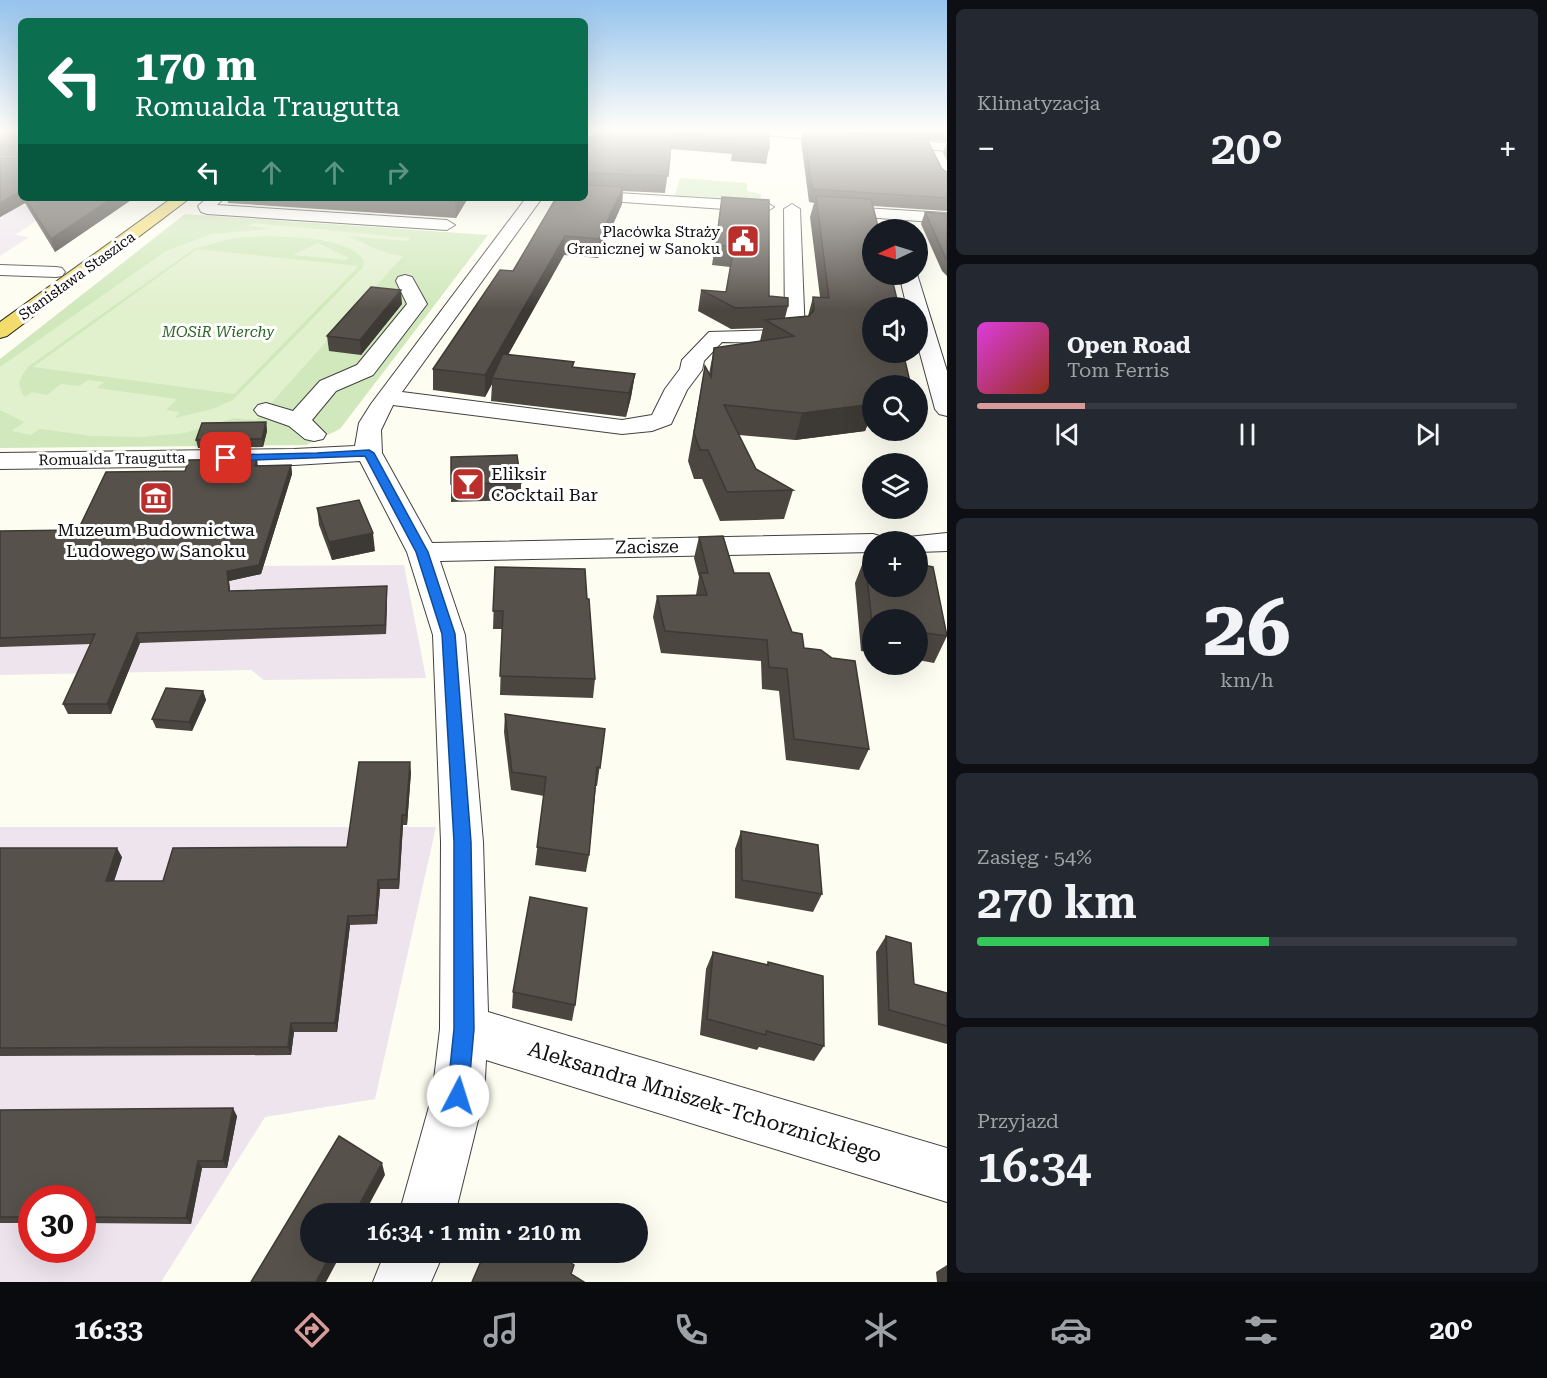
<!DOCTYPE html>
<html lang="pl">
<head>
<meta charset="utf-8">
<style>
	:root { --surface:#171b24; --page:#242831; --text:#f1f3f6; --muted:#9ea1a6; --line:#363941; --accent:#d89a9b }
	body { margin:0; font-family:"Roboto Serif",serif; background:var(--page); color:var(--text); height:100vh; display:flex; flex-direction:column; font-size:22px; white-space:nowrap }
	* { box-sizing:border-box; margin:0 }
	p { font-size:20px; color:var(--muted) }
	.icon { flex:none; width:33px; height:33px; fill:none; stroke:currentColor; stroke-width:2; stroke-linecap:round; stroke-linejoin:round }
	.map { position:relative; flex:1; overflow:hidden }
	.panel { display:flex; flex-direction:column; gap:9px; padding:9px; background:#0d0f14; width:600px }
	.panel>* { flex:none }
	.hud { position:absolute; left:18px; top:18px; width:570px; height:183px; border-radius:9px; box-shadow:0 6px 24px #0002; background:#0b6e4f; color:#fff; overflow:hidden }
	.needle { width:39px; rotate:266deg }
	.controls { position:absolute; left:862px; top:219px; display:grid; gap:12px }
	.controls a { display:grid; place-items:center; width:66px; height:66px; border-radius:50%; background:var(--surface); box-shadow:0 6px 24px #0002; font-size:30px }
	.speed { position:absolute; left:18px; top:1185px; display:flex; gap:12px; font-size:30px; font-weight:700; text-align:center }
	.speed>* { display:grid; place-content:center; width:78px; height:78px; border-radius:50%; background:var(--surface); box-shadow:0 6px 24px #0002; line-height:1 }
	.speed .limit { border:9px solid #d22; background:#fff; color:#111 }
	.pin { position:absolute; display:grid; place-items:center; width:51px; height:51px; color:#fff; margin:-26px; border-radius:12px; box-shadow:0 3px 9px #0006 }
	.me { position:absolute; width:66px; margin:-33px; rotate:5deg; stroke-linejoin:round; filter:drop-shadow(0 0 4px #0008) }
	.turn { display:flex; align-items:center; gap:21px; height:126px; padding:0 18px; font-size:27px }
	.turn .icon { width:78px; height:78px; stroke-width:2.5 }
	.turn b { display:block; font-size:42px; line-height:51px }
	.lanes { display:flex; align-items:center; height:57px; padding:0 18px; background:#0003; justify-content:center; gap:30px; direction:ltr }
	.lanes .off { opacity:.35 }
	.big { font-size:45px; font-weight:600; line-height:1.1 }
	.panel .tile { flex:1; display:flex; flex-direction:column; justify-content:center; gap:9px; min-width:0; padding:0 21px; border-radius:9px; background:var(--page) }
	.panel .dial { align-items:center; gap:0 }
	.dial b { font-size:78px; line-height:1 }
	.song { display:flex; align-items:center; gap:18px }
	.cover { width:72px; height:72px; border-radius:9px; background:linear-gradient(135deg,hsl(300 70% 55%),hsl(10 70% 35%)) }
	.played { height:6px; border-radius:3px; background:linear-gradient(90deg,var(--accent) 20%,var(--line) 20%) }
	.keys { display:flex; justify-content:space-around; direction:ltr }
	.heat { display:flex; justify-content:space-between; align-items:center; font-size:33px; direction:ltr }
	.charge { height:9px; border-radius:4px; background:linear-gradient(90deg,#34c759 54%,var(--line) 0) }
	.trip { position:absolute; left:300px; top:1203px; width:348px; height:60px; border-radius:30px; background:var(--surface); box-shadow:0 6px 24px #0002; font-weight:600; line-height:60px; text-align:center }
	.dock { display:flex; height:96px; justify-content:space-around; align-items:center; background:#090b0e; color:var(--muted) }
	.dock .icon { width:42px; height:42px }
	.dock .selected { color:var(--accent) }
	.dock b { font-size:27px; color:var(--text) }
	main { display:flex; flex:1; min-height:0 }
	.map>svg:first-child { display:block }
	.industrial { fill:#ede4ed; fill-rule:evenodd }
	.green { fill:#d0e8bb }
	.pitch { fill:#e1f0cd; fill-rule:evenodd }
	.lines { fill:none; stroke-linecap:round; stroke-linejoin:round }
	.minor-casing { stroke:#424242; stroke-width:2 }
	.major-casing { stroke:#202020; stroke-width:2 }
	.minor { fill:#fff; fill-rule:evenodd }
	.major { fill:#f3dc6c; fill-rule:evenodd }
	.wall { fill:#4b4640 }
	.shaded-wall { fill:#3d3934 }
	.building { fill:#57514b; stroke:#3d3934; stroke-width:1.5 }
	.route { fill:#1a73e8; stroke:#114b97; stroke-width:1.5 }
	.labels { text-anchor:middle; stroke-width:6; stroke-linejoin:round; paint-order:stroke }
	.far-poi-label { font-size:15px; fill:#0f0f0f; stroke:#fff; text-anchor:end }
	.far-street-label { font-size:15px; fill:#0f0f0f; stroke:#fff }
	.far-park-label { font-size:15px; font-style:italic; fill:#2a6521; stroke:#fff }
	.poi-label { font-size:18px; fill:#0f0f0f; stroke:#fff; text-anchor:start }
	.street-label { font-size:18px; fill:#0f0f0f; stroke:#fff }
	.near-street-label { font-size:21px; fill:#0f0f0f; stroke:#fff }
</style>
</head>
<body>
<main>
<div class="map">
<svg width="947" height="1282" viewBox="0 0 947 1282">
	<rect width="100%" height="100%" fill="#fefdf1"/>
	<g class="industrial">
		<polygon points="0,204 44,207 48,213 15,235 29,237 0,256"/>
		<polygon points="404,565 426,678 264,680 251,670 0,675 0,568"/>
		<path d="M0,827h436l-61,272 -110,18 -104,165h-161zM32,1198h50v52h-50z"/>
	</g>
	<g class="green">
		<polygon points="680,178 747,183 747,191 761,194 762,203 674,198"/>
		<polygon points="185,214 488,235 340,429 306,445 0,448 0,359"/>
	</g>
	<g class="pitch">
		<path d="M253,223l157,15 -2,3 -60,-5c18,8 36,18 55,20l-147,164 -22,-2 -49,15 -43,4 -50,-1 -52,-7 -9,6 -19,-4 12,-9 -24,-12v-43l166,-116 45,-17 60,-5 -23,-3zM270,236c24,1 81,2 94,25l-1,6 -130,133 -21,9 -37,9 5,-6 -14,-2 11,-11 -80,-11 7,-6 -16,-2 -9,6 -18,-2 -14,11 -15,-3 -7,5c-9,-12 -6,-19 4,-31l165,-117 40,-11z"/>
		<polygon points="318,243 349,258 345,260 293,255"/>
		<polygon points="197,249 359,266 234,394 33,367"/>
	</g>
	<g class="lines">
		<defs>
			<g id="minor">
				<polygon points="757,131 804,131 947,143 947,151 763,135"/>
				<polygon points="585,191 766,202 774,207 766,212 580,199 585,198"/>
				<polygon points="207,198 224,198 217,205 447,220 455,225 447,230 207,214 201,212 198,206"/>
				<polygon points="526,198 542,198 402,392 622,420 652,415 665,389 680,369 682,360 709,332 785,330 784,209 792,204 800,209 805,335 802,339 776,343 722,342 704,361 702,370 687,390 671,424 652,431 622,434 393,405 381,430 382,453 432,543 873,534 883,537 886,542 873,542 873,552 440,561 465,635 483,842 488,1012 947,1148 947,1202 486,1060 484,1096 455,1214 399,1214 432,1096 440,1029 441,842 433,635 407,552 360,461 294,465 0,469 0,453 294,449 355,446 359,423 371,404"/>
				<polygon points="829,206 947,213 947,223 823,214 821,211"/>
				<polygon points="0,265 56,267 62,268 65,272 62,276 56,277 0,275"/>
				<polygon points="899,274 917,274 947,371 947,416 939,414 935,409 918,346 918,308 907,308"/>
				<polygon points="405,275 412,277 427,304 373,375 336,391 312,420 326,434 323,439 314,441 305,439 289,426 258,415 254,410 258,405 266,403 293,411 320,381 357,365 407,304 396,281 398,277"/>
				<polygon points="947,533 947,551 918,552 918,542 905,542 908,537"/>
				<polygon points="385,1252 444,1252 431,1282 373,1282"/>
			</g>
			<polygon id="major" points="172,198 190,198 7,336 0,338 0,322"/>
		</defs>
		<use href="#minor" class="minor-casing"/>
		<use href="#major" class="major-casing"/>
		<use href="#minor" class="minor"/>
		<use href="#major" class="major"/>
	</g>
	<g class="wall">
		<polygon points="0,131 21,131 21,198 134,198 55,252 25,203 0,217 0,157 17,158 18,157 0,156"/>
		<polygon points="769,131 769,149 766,164 731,161 732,154 671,149 665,193 623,191 622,204 598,258 564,255 508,355 574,362 573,367 635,374 631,397 626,417 491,401 492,384 485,397 433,390 433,369 513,271 585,198 585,137"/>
		<polygon points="803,131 947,131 947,161 943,153 947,141 927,140 942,169 947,172 947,211 873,206 873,422 869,422 865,431 795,440 739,435 756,469 793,490 784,519 720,521 702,479 694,479 688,461 705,366 709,374 714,348 760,341 763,328 731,329 698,311 701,290 726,292 730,267 712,265 722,197 769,296 788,306 785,318 808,316 813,297 820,297 810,217 814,203 809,202 801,141"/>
		<polygon points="227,198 468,198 456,218 228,203"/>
		<polygon points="925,212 947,214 947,276 942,271 921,224"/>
		<polygon points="402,304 361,355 329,351 327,336"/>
		<polygon points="266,422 267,431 263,447 198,448 196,440"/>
		<polygon points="257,459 258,466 291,465 292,474 261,574 229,581 230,591 387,586 387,595 386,634 140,643 111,714 68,714 63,704 91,644 0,647 0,531 78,530 185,471"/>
		<polygon points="521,483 521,500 451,502 451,484"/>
		<polygon points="317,508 375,551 332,560 319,525"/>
		<polygon points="699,537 792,632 804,648 869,749 859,770 786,760 779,691 762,689 761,661 661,653 653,617 657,596 696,595 699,577 694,558"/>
		<polygon points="865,557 947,636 934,663 918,660 918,620 873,620 873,653 861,651 855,583"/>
		<polygon points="495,567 595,679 593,698 500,695 502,629 493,629"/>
		<polygon points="203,691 206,700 192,731 156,728 152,719"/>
		<polygon points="505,714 605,729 597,786 596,786 589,855 586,872 535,865 544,796 511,790 504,732"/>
		<polygon points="411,772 407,825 403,825 399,889 380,889 377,924 350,925 337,1032 294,1032 291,1055 0,1056 0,848 122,857 114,881 163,881 347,847"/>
		<polygon points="741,831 822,894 813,912 735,898 735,849"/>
		<polygon points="886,936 914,984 947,993 947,1044 878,1025 876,952"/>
		<polygon points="713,952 767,965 768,962 824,1046 814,1061 759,1047 757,1050 700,1035 706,969"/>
		<polygon points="513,992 575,1005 572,1021 512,1008"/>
		<polygon points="0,1110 237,1116 227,1168 202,1168 191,1224 82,1223 82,1198 32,1198 32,1223 0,1223"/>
		<polygon points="947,1265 947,1282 937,1282 936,1272"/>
	</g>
	<g class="shaded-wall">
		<polygon points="585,131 592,131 585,136"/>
		<polygon points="623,187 622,204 598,258 599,239"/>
		<polygon points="21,191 21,198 23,198 25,203 0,217 0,203"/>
		<polygon points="113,198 134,198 55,252 51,239"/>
		<polygon points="457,198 468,198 456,218 455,201"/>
		<polygon points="565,236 564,255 495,378 492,378 492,384 485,397 485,375"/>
		<polygon points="401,290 402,304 361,355 360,340"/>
		<polygon points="635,374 631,397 626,417 629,393"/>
		<polygon points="873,404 873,408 865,431 795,440 802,413"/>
		<polygon points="266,422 267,431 263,447 262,439"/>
		<polygon points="291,465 292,474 261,574 229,581 231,600 229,591 227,571"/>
		<polygon points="373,533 375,551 332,560 329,542"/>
		<polygon points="387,586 387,595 386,634 385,625"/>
		<polygon points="137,633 140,643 111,714 107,704"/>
		<polygon points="203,691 206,700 192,731 189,722"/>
		<polygon points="410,762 411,772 407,825 406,815"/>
		<polygon points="402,815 403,825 399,889 398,879"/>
		<polygon points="117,848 122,857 111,890 106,881"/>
		<polygon points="378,880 380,889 377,924 376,915"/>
		<polygon points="348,916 350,925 337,1032 335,1023"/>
		<polygon points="291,1023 294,1032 291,1055 288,1047"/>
		<polygon points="233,1108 237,1116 227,1168 223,1161"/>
		<polygon points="198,1161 202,1168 191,1224 186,1218"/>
		<polygon points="382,1163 385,1175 364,1214 354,1214"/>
		<polygon points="332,1252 342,1252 326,1282 316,1282"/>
	</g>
	<g class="building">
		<polygon points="0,131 21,131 21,191 0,203 0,157 17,158 20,148 18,146 0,145"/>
		<polygon points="598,131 769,131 769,149 733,145 737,139 672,134 668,176 585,173 585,137 593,136"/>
		<polygon points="804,131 823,131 927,139 942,169 947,172 947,198 812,189"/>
		<polygon points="585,185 623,187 599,239 565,236 485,375 433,369 500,270 513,271 556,198 585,198"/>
		<polygon points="816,196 871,199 879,230 873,230 873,274 891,274 899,308 873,308 873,352 903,352 911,386 873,386 873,394 866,393 873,402 873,404 802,413 724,405 756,469 793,490 727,492 708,450 700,450 694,433 705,366 711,377 714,348 794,336 765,320 809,316 814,310 813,297 829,298"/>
		<polygon points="722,197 769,200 769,296 788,298 788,306 735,308 701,290 726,292 734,247 716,245"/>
		<polygon points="25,198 113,198 51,239"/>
		<polygon points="411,198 457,198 455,201"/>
		<polygon points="925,212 947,214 947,260 946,259"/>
		<polygon points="371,287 401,290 360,340 327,336"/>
		<polygon points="503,354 574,362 572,367 635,374 629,393 492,378"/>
		<polygon points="266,422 262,439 196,440 202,423"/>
		<polygon points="517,455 521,483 451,484 451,457"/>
		<polygon points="257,459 255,466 291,465 259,565 227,571 229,591 387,586 385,625 137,633 107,704 63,704 95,634 0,638 0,531 78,530 106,472 185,471 189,460"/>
		<polygon points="359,500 373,533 329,542 317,508"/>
		<polygon points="723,536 734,573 769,573 792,632 802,634 804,648 821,650 832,658 855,661 869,749 794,739 787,669 769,667 767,640 665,631 657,596 707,595 700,573 708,573 699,537"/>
		<polygon points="865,557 873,558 873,586 918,586 918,564 933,567 947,636 918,632 918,620 873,620 873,625 872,624"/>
		<polygon points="495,567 585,569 587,599 589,599 595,679 500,676 503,611 493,611"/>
		<polygon points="166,688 203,691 189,722 152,719"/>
		<polygon points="505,714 605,729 600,768 597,767 589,855 537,847 546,777 512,772"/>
		<polygon points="359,762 410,762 406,815 402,815 398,879 378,880 376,915 348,916 335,1023 291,1023 288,1047 0,1048 0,848 117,848 106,881 163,881 173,848 347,847"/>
		<polygon points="741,831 818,845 822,894 742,880"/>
		<polygon points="530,897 587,908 575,1005 513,992"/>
		<polygon points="886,936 911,943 914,984 947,993 947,1026 889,1010"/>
		<polygon points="713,952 768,965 768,962 823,976 824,1046 766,1031 766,1035 707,1019"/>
		<polygon points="233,1108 223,1161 198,1161 186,1218 82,1217 82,1198 32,1198 32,1217 0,1217 0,1110"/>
		<polygon points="339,1136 382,1163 354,1214 310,1214 310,1252 332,1252 316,1282 251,1282"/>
		<polygon points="485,1252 555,1252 574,1265 571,1274 584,1282 472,1282"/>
	</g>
	<linearGradient id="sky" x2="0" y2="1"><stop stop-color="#95c3ed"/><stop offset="0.42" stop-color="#fffef9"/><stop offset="1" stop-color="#fffef9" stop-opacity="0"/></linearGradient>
	<rect width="947" height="310" fill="url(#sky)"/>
	<polygon class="route" points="369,450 374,453 428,552 455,634 471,842 474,1029 468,1096 465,1103 458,1107 450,1103 447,1096 454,1029 454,842 442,634 416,552 365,456 226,461 220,458 226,455 317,453"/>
	<defs>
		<symbol id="civic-square" viewBox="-11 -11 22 22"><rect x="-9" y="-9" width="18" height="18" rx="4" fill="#ba2e2b" stroke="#fff"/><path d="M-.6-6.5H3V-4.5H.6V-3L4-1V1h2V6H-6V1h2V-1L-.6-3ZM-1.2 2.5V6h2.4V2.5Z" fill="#fff"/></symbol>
		<symbol id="bar-square" viewBox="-11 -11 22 22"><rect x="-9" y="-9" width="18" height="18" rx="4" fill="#ba2e2b" stroke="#fff"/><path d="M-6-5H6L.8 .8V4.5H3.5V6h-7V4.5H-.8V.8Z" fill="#fff"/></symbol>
		<symbol id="museum-square" viewBox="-11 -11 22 22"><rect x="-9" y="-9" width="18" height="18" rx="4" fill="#ba2e2b" stroke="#fff"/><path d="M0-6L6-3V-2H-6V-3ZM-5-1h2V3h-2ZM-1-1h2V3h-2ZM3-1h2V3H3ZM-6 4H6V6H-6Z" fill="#fff"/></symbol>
	</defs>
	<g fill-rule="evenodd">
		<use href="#civic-square" x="724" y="222" width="38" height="38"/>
		<use href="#bar-square" x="449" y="465" width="38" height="38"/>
		<use href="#museum-square" x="137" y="479" width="38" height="38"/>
	</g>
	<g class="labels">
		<g class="far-poi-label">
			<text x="720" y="237">Placówka Straży<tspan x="720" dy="17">Granicznej w Sanoku</tspan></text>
		</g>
		<g class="far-street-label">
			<text transform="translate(77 276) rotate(-36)" y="5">Stanisława Staszica</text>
			<text transform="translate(112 459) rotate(-1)" y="5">Romualda Traugutta</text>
		</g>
		<g class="far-park-label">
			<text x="218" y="337">MOSiR Wierchy</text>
		</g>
		<g class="poi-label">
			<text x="491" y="480">Eliksir<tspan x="491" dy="21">Cocktail Bar</tspan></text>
			<text x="156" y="536" text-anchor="middle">Muzeum Budownictwa<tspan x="156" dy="21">Ludowego w Sanoku</tspan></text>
		</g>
		<g class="street-label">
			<text transform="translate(647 547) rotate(-1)" y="6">Zacisze</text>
		</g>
		<g class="near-street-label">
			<text transform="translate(705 1102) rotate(17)" y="7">Aleksandra Mniszek-Tchorznickiego</text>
		</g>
	</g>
</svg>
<div class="controls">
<a><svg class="needle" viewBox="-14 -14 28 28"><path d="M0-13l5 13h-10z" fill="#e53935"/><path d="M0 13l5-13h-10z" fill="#9ea1a6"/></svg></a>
<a><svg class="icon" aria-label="sound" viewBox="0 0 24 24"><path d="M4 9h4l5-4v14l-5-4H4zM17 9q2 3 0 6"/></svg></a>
<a><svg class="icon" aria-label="search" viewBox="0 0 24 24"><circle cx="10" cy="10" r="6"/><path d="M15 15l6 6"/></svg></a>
<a><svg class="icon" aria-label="layers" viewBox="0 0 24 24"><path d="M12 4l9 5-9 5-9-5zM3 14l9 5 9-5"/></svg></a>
<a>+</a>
<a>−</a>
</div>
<div class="speed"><div class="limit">30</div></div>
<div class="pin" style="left:226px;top:458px;background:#d93025"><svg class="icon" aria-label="arrive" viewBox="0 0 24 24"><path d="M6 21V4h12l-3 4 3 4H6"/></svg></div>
<svg class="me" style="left:458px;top:1096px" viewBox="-20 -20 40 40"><circle r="19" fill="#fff"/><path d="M0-13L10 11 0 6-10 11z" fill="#1a73e8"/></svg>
<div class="trip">16:34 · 1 min · 210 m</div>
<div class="hud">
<div class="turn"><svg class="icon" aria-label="left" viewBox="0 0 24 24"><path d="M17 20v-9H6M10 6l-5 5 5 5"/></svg><div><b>170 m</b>Romualda Traugutta</div></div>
<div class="lanes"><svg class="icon" aria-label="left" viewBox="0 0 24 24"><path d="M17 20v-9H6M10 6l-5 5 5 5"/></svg><svg class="icon off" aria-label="ahead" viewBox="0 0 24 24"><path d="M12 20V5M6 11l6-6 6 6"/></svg><svg class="icon off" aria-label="ahead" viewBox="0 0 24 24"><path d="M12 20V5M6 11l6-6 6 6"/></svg><svg class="icon off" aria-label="right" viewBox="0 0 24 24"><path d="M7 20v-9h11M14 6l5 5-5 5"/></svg></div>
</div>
</div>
<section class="panel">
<div class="tile"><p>Klimatyzacja</p>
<div class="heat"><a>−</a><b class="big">20°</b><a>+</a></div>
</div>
<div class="tile">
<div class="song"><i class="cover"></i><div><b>Open Road</b><p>Tom Ferris</p></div></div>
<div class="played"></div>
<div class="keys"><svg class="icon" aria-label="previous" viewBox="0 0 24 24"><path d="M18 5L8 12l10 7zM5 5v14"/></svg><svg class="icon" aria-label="pause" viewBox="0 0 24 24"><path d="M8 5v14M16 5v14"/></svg><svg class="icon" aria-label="next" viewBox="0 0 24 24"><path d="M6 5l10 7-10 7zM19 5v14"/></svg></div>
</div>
<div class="tile dial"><b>26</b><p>km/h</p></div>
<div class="tile"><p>Zasięg · 54%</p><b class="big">270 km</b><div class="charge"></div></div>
<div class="tile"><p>Przyjazd</p><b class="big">16:34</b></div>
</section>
</main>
<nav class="dock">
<b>16:33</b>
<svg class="icon selected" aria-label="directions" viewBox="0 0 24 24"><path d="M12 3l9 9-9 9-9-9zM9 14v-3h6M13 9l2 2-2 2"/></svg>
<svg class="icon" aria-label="music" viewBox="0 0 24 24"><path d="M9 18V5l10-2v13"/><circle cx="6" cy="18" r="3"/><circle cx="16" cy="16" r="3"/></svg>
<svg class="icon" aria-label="phone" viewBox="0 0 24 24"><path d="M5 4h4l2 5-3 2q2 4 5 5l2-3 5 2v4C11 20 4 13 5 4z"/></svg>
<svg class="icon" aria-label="climate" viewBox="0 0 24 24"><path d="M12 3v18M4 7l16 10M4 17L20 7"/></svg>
<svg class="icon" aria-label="car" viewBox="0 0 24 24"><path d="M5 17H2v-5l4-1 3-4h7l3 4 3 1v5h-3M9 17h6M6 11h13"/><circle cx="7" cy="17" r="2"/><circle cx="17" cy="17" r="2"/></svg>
<svg class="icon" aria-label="filters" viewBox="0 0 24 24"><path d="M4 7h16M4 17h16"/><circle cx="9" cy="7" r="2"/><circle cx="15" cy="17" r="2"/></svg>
<b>20°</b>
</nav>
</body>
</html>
